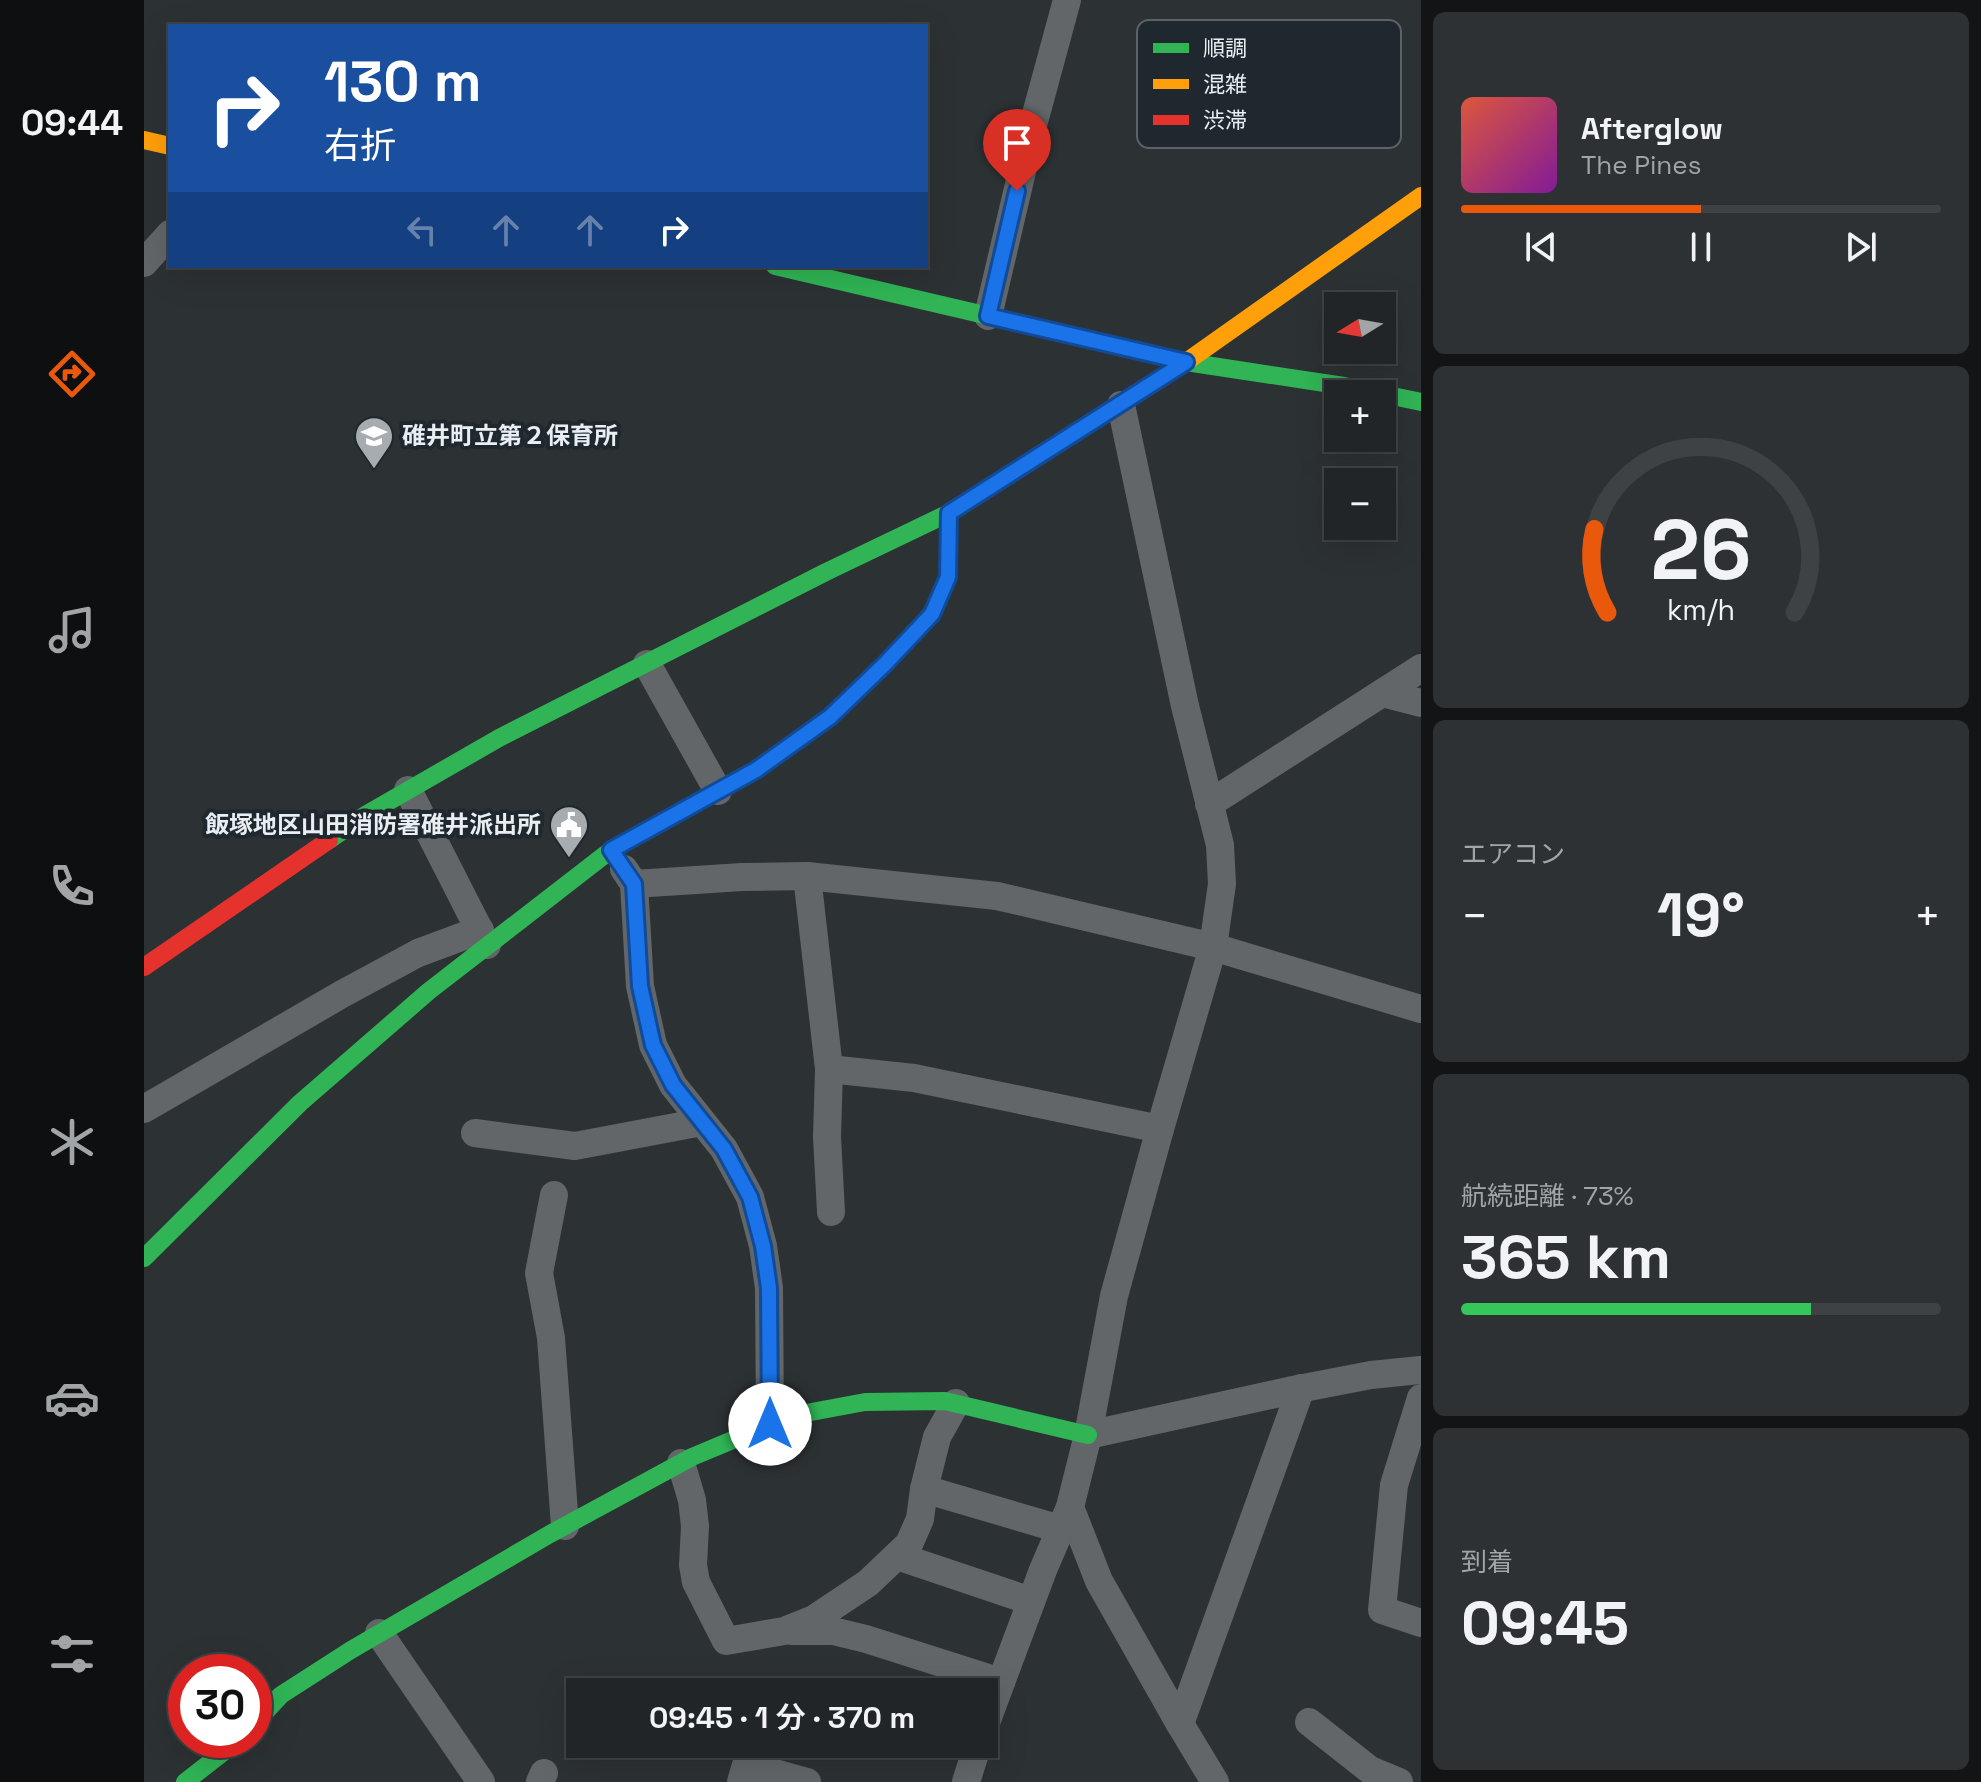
<!DOCTYPE html>
<html lang="ja">
<head>
<meta charset="utf-8">
<style>
	:root { --surface:#212527; --page:#2d3133; --text:#f1f3f6; --muted:#a2a5a7; --line:#3e4244; --accent:#ea580c }
	body { margin:0; font-family:"Space Grotesk","Noto Sans JP",sans-serif; background:var(--page); color:var(--text); height:100vh; display:flex; flex-direction:column; font-size:30px; white-space:nowrap }
	* { box-sizing:border-box; margin:0 }
	p { font-size:26px; color:var(--muted) }
	.icon { flex:none; width:44px; height:44px; fill:none; stroke:currentColor; stroke-width:2; stroke-linecap:round; stroke-linejoin:round }
	.map { position:relative; flex:1; overflow:hidden }
	.details { display:flex; flex-direction:column; gap:12px; padding:12px; background:#121415; width:560px }
	.details>* { flex:none }
	.banner { position:absolute; left:24px; top:24px; width:760px; height:244px; border-radius:0px; box-shadow:0 8px 32px #0002,0 0 0 2px var(--line); background:#1a4fa0; color:#fff; overflow:hidden }
	.needle { width:52px; rotate:259deg }
	.fabs { position:absolute; left:1180px; top:292px; display:grid; gap:16px }
	.fabs a { display:grid; place-items:center; width:72px; height:72px; border-radius:0px; background:var(--surface); box-shadow:0 8px 32px #0002,0 0 0 2px var(--line); font-size:40px }
	.speed { position:absolute; left:24px; top:1654px; display:flex; gap:16px; font-size:40px; font-weight:700; text-align:center }
	.speed>* { display:grid; place-content:center; width:104px; height:104px; border-radius:50%; background:var(--surface); box-shadow:0 8px 32px #0002,0 0 0 2px var(--line); line-height:1 }
	.speed .limit { border:12px solid #d22; background:#fff; color:#111 }
	.pin { position:absolute; display:grid; place-items:center; width:68px; height:68px; color:#fff; margin:-82px -34px; border-radius:50% 50% 50% 0; rotate:-45deg; box-shadow:0 0 8px #0007 }
	.pin .icon { rotate:45deg }
	.me { position:absolute; width:88px; margin:-44px; rotate:0deg; stroke-linejoin:round; filter:drop-shadow(0 0 6px #0008) }
	.turn { display:flex; align-items:center; gap:28px; height:168px; padding:0 24px; font-size:36px }
	.turn .icon { width:104px; height:104px; stroke-width:2.5 }
	.turn b { display:block; font-size:56px; line-height:68px }
	.lanes { display:flex; align-items:center; height:76px; padding:0 24px; background:#0003; justify-content:center; gap:40px; direction:ltr }
	.lanes .off { opacity:.35 }
	.big { font-size:60px; font-weight:600; line-height:1.1 }
	.details .card { flex:1; display:flex; flex-direction:column; justify-content:center; gap:12px; min-width:0; padding:0 28px; border-radius:12px; background:var(--page) }
	.details .dial { align-items:center; gap:0 }
	.dial svg { height:208px; overflow:visible; fill:none; stroke:var(--line); stroke-width:7; stroke-linecap:round; text-anchor:middle }
	.dial text { fill:var(--text); stroke:none }
	.song { display:flex; align-items:center; gap:24px }
	.cover { width:96px; height:96px; border-radius:12px; background:linear-gradient(135deg,hsl(10 70% 55%),hsl(290 70% 35%)) }
	.played { height:8px; border-radius:4px; background:linear-gradient(90deg,var(--accent) 50%,var(--line) 50%) }
	.keys { display:flex; justify-content:space-around; direction:ltr }
	.heat { display:flex; justify-content:space-between; align-items:center; font-size:44px; direction:ltr }
	.charge { height:12px; border-radius:6px; background:linear-gradient(90deg,#34c759 73%,var(--line) 0) }
	.trip { position:absolute; left:422px; top:1678px; width:432px; height:80px; border-radius:0px; background:var(--surface); box-shadow:0 8px 32px #0002,0 0 0 2px var(--line); font-weight:600; line-height:80px; text-align:center }
	main { display:flex; flex:1; min-height:0 }
	.dock { display:flex; flex-direction:column; width:144px; justify-content:space-around; align-items:center; background:#0d0f10; color:var(--muted) }
	.dock .icon { width:56px; height:56px }
	.dock .on { color:var(--accent) }
	.dock b { font-size:36px; color:var(--text) }
	.map>svg:first-child { display:block }
	.lines { fill:none; stroke-linecap:round; stroke-linejoin:round }
	.street { stroke:#626668; stroke-width:28 }
	.fast { stroke:#30b455; stroke-width:18 }
	.slow { stroke:#ff9f0a; stroke-width:18 }
	.jam { stroke:#e5322d; stroke-width:18 }
	.route-casing { stroke:#114b97; stroke-width:20 }
	.route { stroke:#1a73e8; stroke-width:14 }
	.labels { text-anchor:middle; stroke-width:8; stroke-linejoin:round; paint-order:stroke }
	.poi-label { font-size:24px; font-weight:bold; fill:#e8eef2; stroke:#1f282e; text-anchor:start }
	.key { fill:#1f282e; stroke:#5b6369; stroke-width:2 }
	.key-label { font-size:22px; fill:#e8eef2 }
</style>
</head>
<body>
<main>
<nav class="dock">
<b>09:44</b>
<svg class="icon on" aria-label="directions" viewBox="0 0 24 24"><path d="M12 3l9 9-9 9-9-9zM9 14v-3h6M13 9l2 2-2 2"/></svg>
<svg class="icon" aria-label="music" viewBox="0 0 24 24"><path d="M9 18V5l10-2v13"/><circle cx="6" cy="18" r="3"/><circle cx="16" cy="16" r="3"/></svg>
<svg class="icon" aria-label="phone" viewBox="0 0 24 24"><path d="M5 4h4l2 5-3 2q2 4 5 5l2-3 5 2v4C11 20 4 13 5 4z"/></svg>
<svg class="icon" aria-label="climate" viewBox="0 0 24 24"><path d="M12 3v18M4 7l16 10M4 17L20 7"/></svg>
<svg class="icon" aria-label="car" viewBox="0 0 24 24"><path d="M5 17H2v-5l4-1 3-4h7l3 4 3 1v5h-3M9 17h6M6 11h13"/><circle cx="7" cy="17" r="2"/><circle cx="17" cy="17" r="2"/></svg>
<svg class="icon" aria-label="filters" viewBox="0 0 24 24"><path d="M4 7h16M4 17h16"/><circle cx="9" cy="7" r="2"/><circle cx="15" cy="17" r="2"/></svg>
</nav>
<div class="map">
<svg width="1277" height="1782" viewBox="0 0 1277 1782">
	<rect width="100%" height="100%" fill="#2c3134"/>
	<g class="lines">
		<g class="street">
			<polyline points="0,263 26,234"/>
			<polyline points="844,316 888,129 923,0"/>
			<polyline points="503,664 574,791"/>
			<polyline points="1238,693 1277,703"/>
			<polyline points="264,790 343,945"/>
			<polyline points="1065,804 1277,668"/>
			<polyline points="480,869 490,884 496,986 509,1045 529,1085 580,1149 606,1197 619,1246 625,1288 626,1424"/>
			<polyline points="663,876 685,1069 683,1137 687,1212"/>
			<polyline points="490,884 598,877 663,876 853,896 1069,947 1277,1009"/>
			<polyline points="685,1069 770,1078 1016,1129"/>
			<polyline points="0,1109 198,994 274,953 336,930"/>
			<polyline points="331,1133 431,1146 558,1122"/>
			<polyline points="410,1195 395,1273 407,1338 421,1526"/>
			<polyline points="1277,1398 1250,1485 1238,1610 1277,1623"/>
			<polyline points="944,1435 1149,1390 1227,1375 1277,1370"/>
			<polyline points="537,1463 548,1500 551,1526 549,1565 552,1582 582,1641 640,1631 670,1619 724,1583 765,1544 776,1519 780,1489 793,1437 812,1403"/>
			<polyline points="780,1489 916,1529"/>
			<polyline points="926,1507 955,1581 1036,1724 1071,1782"/>
			<polyline points="753,1556 887,1601"/>
			<polyline points="648,1631 689,1631 722,1639 857,1682"/>
			<polyline points="235,1633 337,1782"/>
			<polyline points="1165,1722 1226,1770 1255,1782"/>
			<polyline points="1036,1724 1157,1388"/>
			<polyline points="840,1728 899,1570 926,1507 944,1435 970,1296 1016,1129 1069,947 1078,884 1076,845 1041,706 977,405"/>
			<polyline points="396,1782 400,1773"/>
			<polyline points="597,1782 602,1765 663,1782"/>
			<polyline points="822,1782 834,1744"/>
		</g>
		<g class="fast">
			<polyline points="631,266 1042,362 1200,386 1277,402"/>
			<polyline points="185,840 223,814 355,738 682,572 805,513 844,488"/>
			<polyline points="0,1258 156,1103 285,991 467,850 616,767"/>
			<polyline points="110,1724 137,1695 207,1650 406,1534 548,1457 646,1416 721,1402 801,1401 944,1435"/>
			<polyline points="41,1782 95,1740"/>
		</g>
		<g class="slow">
			<polyline points="0,140 26,146"/>
			<polyline points="844,488 1042,362 1277,196"/>
		</g>
		<g class="jam">
			<polyline points="616,767 686,717 741,664 788,614 804,577 805,513"/>
			<polyline points="0,967 185,840"/>
		</g>
	</g>
	<g class="lines">
		<defs>
			<polyline id="route" points="626,1424 625,1288 619,1246 606,1197 580,1149 529,1085 509,1045 496,986 490,884 467,850 612,770 686,717 741,664 788,614 804,577 805,513 1042,362 844,316 873,191"/>
		</defs>
		<use href="#route" class="route-casing"/>
		<use href="#route" class="route"/>
	</g>
	<defs>
		<symbol id="school-pin" viewBox="-11 -11 22 30"><path d="M0 17L-7.5 6A9.5 9.5 0 1 1 7.5 6Z" fill="#a6acb0" stroke="#1f282e"/><path d="M0-5L7-2L0 1L-7-2ZM-4 1L0 2.5L4 1V4Q0 6-4 4Z" fill="#fff"/></symbol>
		<symbol id="civic-pin" viewBox="-11 -11 22 30"><path d="M0 17L-7.5 6A9.5 9.5 0 1 1 7.5 6Z" fill="#a6acb0" stroke="#1f282e"/><path d="M-.6-6.5H3V-4.5H.6V-3L4-1V1h2V6H-6V1h2V-1L-.6-3ZM-1.2 2.5V6h2.4V2.5Z" fill="#fff"/></symbol>
	</defs>
	<g fill-rule="evenodd">
		<use href="#school-pin" x="208" y="414" width="44" height="60"/>
		<use href="#civic-pin" x="403" y="803" width="44" height="60"/>
	</g>
	<g class="labels">
		<g class="poi-label">
			<text x="258" y="444">碓井町立第２保育所</text>
			<text x="397" y="833" text-anchor="end">飯塚地区山田消防署碓井派出所</text>
		</g>
	</g>
	<rect x="993" y="20" width="264" height="128" rx="12" class="key"/>
	<rect x="1009" y="43" width="36" height="10" fill="#30b455"/>
	<rect x="1009" y="79" width="36" height="10" fill="#ff9f0a"/>
	<rect x="1009" y="115" width="36" height="10" fill="#e5322d"/>
	<g class="key-label">
		<text x="1059" y="56">順調</text>
		<text x="1059" y="92">混雑</text>
		<text x="1059" y="128">渋滞</text>
	</g>
</svg>
<div class="fabs">
<a><svg class="needle" viewBox="-14 -14 28 28"><path d="M0-13l5 13h-10z" fill="#e53935"/><path d="M0 13l5-13h-10z" fill="#a2a5a7"/></svg></a>
<a>+</a>
<a>−</a>
</div>
<div class="speed"><div class="limit">30</div></div>
<div class="pin" style="left:873px;top:191px;background:#d93025"><svg class="icon" aria-label="arrive" viewBox="0 0 24 24"><path d="M6 21V4h12l-3 4 3 4H6"/></svg></div>
<svg class="me" style="left:626px;top:1424px" viewBox="-20 -20 40 40"><circle r="19" fill="#fff"/><path d="M0-13L10 11 0 6-10 11z" fill="#1a73e8"/></svg>
<div class="trip">09:45 · 1 分 · 370 m</div>
<div class="banner">
<div class="turn"><svg class="icon" aria-label="right" viewBox="0 0 24 24"><path d="M7 20v-9h11M14 6l5 5-5 5"/></svg><div><b>130 m</b>右折</div></div>
<div class="lanes"><svg class="icon off" aria-label="left" viewBox="0 0 24 24"><path d="M17 20v-9H6M10 6l-5 5 5 5"/></svg><svg class="icon off" aria-label="ahead" viewBox="0 0 24 24"><path d="M12 20V5M6 11l6-6 6 6"/></svg><svg class="icon off" aria-label="ahead" viewBox="0 0 24 24"><path d="M12 20V5M6 11l6-6 6 6"/></svg><svg class="icon" aria-label="right" viewBox="0 0 24 24"><path d="M7 20v-9h11M14 6l5 5-5 5"/></svg></div>
</div>
</div>
<section class="details">
<div class="card">
<div class="song"><i class="cover"></i><div><b>Afterglow</b><p>The Pines</p></div></div>
<div class="played"></div>
<div class="keys"><svg class="icon" aria-label="previous" viewBox="0 0 24 24"><path d="M18 5L8 12l10 7zM5 5v14"/></svg><svg class="icon" aria-label="pause" viewBox="0 0 24 24"><path d="M8 5v14M16 5v14"/></svg><svg class="icon" aria-label="next" viewBox="0 0 24 24"><path d="M6 5l10 7-10 7zM19 5v14"/></svg></div>
</div>
<div class="card dial"><svg viewBox="0 0 100 80">
<path d="M14 69A42 42 0 1 1 86 69"/>
<path d="M14 69A42 42 0 0 1 9 37" stroke="#ea580c"/>
<text x="50" y="56" font-size="32" font-weight="700">26</text>
<text x="50" y="72" font-size="11">km/h</text>
</svg></div>
<div class="card"><p>エアコン</p>
<div class="heat"><a>−</a><b class="big">19°</b><a>+</a></div>
</div>
<div class="card"><p>航続距離 · 73%</p><b class="big">365 km</b><div class="charge"></div></div>
<div class="card"><p>到着</p><b class="big">09:45</b></div>
</section>
</main>
</body>
</html>
